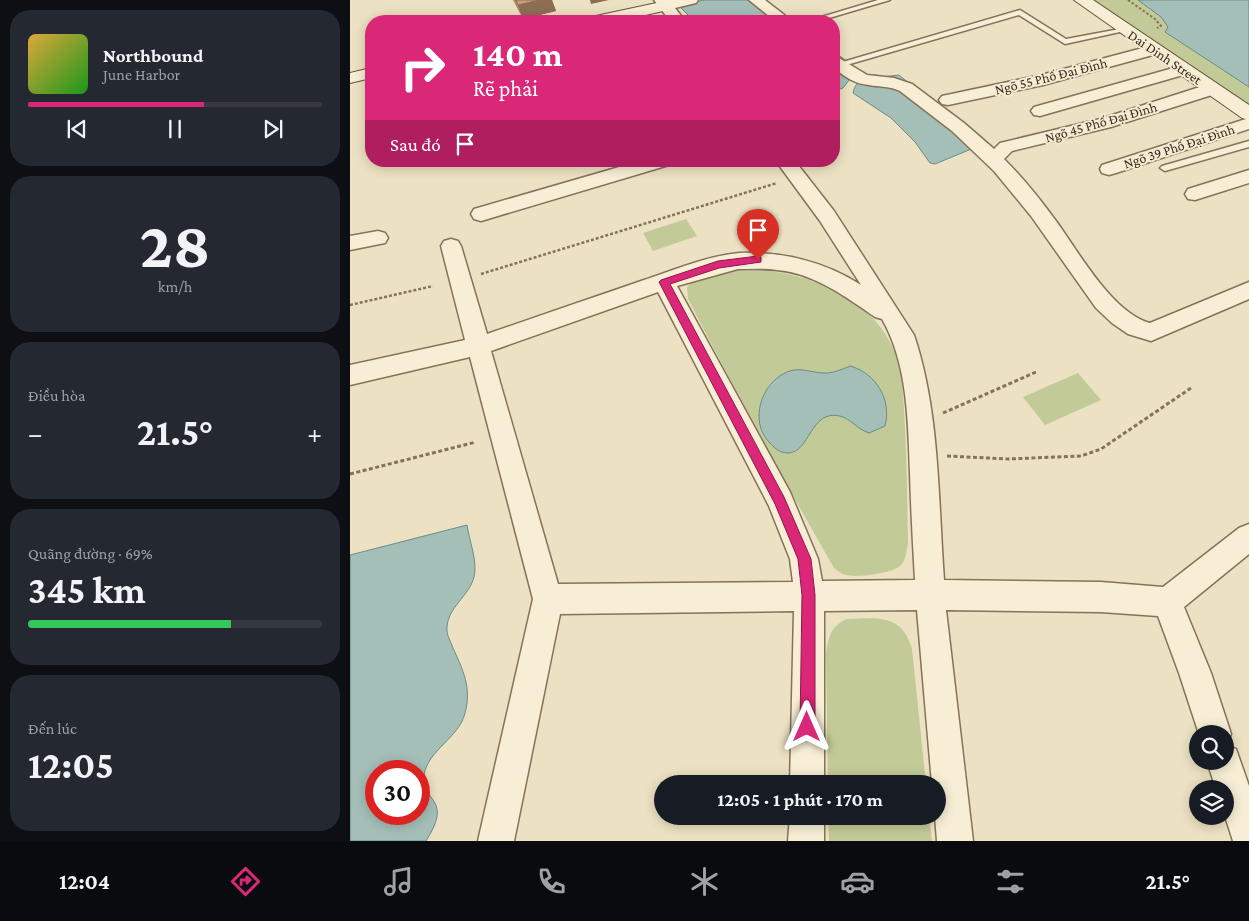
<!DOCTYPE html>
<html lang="vi">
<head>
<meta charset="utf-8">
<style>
	:root { --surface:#171b24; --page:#242831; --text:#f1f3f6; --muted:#9ea1a6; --line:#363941; --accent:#db2777 }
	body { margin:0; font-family:"Crimson Pro",serif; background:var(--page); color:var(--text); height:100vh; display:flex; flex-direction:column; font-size:19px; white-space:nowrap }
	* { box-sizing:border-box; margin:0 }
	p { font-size:16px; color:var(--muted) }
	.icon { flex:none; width:28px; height:28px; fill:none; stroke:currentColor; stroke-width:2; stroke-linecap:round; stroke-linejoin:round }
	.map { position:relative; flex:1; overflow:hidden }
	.sheet { display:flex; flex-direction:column; gap:10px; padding:10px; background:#0d0f14; width:350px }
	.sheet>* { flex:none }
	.banner { position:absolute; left:15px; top:15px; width:475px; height:152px; border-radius:20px; box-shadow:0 2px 12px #0003; background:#db2777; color:#fff; overflow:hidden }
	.buttons { position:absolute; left:839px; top:725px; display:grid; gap:10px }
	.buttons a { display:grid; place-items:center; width:45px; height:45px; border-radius:50%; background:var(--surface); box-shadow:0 2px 12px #0003; font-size:25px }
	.speed { position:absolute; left:15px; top:760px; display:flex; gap:10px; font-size:25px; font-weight:700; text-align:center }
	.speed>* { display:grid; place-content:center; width:65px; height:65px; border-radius:50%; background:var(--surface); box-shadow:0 2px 12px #0003; line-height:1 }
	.speed .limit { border:8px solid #d22; background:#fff; color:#111 }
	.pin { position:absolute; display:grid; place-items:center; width:42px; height:42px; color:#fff; margin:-51px -21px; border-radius:50% 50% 50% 0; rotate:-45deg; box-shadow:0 0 5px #0007 }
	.pin .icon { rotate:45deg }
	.me { position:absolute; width:55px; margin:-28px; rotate:0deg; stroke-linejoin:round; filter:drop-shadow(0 0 4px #0008) }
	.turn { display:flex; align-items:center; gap:18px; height:105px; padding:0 25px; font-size:22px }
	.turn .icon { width:65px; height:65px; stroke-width:2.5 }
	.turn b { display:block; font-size:35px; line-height:42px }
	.then { display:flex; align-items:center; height:48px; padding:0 25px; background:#0003; gap:10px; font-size:19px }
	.big { font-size:38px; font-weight:700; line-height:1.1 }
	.sheet .widget { flex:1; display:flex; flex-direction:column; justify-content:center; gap:8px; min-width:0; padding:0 18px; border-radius:20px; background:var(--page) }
	.sheet .dial { align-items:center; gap:0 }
	.dial b { font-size:65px; line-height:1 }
	.song { display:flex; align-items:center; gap:15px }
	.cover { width:60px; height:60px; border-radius:8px; background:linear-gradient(135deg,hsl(40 70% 55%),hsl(120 70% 35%)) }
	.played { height:5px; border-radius:2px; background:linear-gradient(90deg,var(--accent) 60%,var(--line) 60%) }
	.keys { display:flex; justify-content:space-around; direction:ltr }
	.heat { display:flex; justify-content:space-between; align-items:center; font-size:28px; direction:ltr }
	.charge { height:8px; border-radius:4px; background:linear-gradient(90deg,#34c759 69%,var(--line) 0) }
	.trip { position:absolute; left:304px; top:775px; width:292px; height:50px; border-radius:25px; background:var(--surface); box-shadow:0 2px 12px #0003; font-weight:700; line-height:50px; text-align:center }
	.tabs { display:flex; height:80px; justify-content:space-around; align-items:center; background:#090b0e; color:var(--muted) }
	.tabs .icon { width:35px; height:35px }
	.tabs .current { color:var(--accent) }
	.tabs b { font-size:22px; color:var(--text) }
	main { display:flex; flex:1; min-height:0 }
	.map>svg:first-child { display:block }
	.green { fill:#c2ca97 }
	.water { fill:#a4bfb8; stroke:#6c8c85; fill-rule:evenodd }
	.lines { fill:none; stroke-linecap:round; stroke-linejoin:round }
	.lane-casing { stroke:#85725a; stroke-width:3 }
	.street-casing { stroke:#85725a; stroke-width:3 }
	.secondary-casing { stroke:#67543d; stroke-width:2 }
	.path-far2 { stroke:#85725a; stroke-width:2; stroke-dasharray:2.5 2; stroke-linecap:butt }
	.path-far1 { stroke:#85725a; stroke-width:2.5; stroke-dasharray:3 2; stroke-linecap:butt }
	.path { stroke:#85725a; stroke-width:3; stroke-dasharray:4 2.5; stroke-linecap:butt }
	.lane { fill:#f7eed5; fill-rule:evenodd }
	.street { fill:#f7eed5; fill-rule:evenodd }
	.secondary { fill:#f7eed5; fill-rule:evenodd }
	.wall { fill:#ad8768 }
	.shaded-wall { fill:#8d6e55 }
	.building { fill:#c99d79; stroke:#8d6e55 }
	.route { fill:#db2777; stroke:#8e194d }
	.labels { text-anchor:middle; stroke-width:4; stroke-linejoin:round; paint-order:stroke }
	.far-street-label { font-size:14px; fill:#362a1e; stroke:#f4ebd1 }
</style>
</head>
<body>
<main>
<section class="sheet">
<div class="widget">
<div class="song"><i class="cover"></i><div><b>Northbound</b><p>June Harbor</p></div></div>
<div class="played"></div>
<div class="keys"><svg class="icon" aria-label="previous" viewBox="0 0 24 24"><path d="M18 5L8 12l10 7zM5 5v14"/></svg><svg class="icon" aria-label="pause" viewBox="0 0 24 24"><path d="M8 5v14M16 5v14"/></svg><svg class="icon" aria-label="next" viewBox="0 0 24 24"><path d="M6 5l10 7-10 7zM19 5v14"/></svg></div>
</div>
<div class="widget dial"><b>28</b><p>km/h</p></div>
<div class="widget"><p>Điều hòa</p>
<div class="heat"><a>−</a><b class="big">21.5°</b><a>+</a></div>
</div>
<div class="widget"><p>Quãng đường · 69%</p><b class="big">345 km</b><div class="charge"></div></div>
<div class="widget"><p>Đến lúc</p><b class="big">12:05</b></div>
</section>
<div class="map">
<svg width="899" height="841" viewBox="0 0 899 841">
	<rect width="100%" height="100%" fill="#ece1c2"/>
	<g class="green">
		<polygon points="744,0 899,0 899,106 793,38"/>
		<polygon points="336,219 347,236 303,251 293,233"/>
		<path d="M398,269c65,3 138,32 153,103 2,12 2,26 3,38 3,45 3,89 4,134 -2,7 -2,17 -8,22 -7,7 -43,12 -53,9 -6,-1 -9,-4 -13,-7l-71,-125 -75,-144 -1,-12c12,-14 43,-17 61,-18z"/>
		<polygon points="728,373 751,400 695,425 673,397"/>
		<path d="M497,619c31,-1 55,-5 65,30l14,135h-98l-2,-131c3,-17 5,-27 21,-34z"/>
		<polygon points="478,816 579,816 582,841 479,841"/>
	</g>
	<g class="water">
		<polygon points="355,0 410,0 438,21 344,21 330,7 333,4"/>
		<polygon points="788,0 899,0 899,87 815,32 818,27 811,17"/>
		<polygon points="484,52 508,69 493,88 484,91"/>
		<path d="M526,75l5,2 18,-2 61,50 21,20 -46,19 -5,-1 -15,-21 -24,-24 -38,-25c2,-12 12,-16 23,-18z"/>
		<path d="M500,366c26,7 42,34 35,60l-16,7c-12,-4 -18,-14 -29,-17 -30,-7 -30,37 -52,37 -8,0 -14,-5 -19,-11 -20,-21 -8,-59 18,-70 13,-6 27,2 41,1 8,-1 15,-4 22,-7z"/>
		<path d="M117,525c2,15 11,37 7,52 -5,20 -28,31 -27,53 0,6 4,12 6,18 10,22 19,40 12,65 -6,25 -37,37 -41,62 -3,28 30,22 2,66h-76v-286zM26,771h43v43h-43z"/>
	</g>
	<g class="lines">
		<defs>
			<g id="lane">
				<polygon points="528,0 540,0 469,21 458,21"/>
				<polygon points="670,10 716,39 775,28 779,30 715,44 669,15 493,66 486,64"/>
				<polygon points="899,141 899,147 815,171 810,168 812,166"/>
			</g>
			<g id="street">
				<polygon points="304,0 348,0 346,3 325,8 335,21 320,21"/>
				<polygon points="399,0 415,0 442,21 425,21"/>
				<polygon points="804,45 810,47 812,50 810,53 693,85 598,105 592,104 589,100 592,96 691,75"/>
				<path d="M484,55l33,20 27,3 18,6 52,39 30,26 6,-6 100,-24 106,-34h12l2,4 -2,4 -107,34 -99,24 -8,8c19,19 36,40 52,62 22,30 56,92 94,102l99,-41v17l-98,42 -23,-7 -16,-11 -16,-15 -65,-92 -37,-45 -42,-40 -52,-40c-10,-5 -20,-4 -31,-6 -14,-1 -24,-8 -35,-17z"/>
				<polygon points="834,65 840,67 842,70 840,73 690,116 684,115 681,111 684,107"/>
				<polygon points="899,118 899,129 766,173 759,175 752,173 750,169 752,165"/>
				<polygon points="290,161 321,161 319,165 131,221 124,219 121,214 124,209"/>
				<path d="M426,161h19l39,50 80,124c26,78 24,164 30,245l157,2 62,5 76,-59 10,-4v30l-65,53 27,66 20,61 -4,11 9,4 13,37v55h-16l-8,-25v-27h-9l-9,-28h18v-27h-26l-20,-61 -21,-57 -57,-4 -155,-2 27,231h-36l-2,-25h3v-32h-6l-15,-174 -93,1v173h-34l4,-173 -234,3 -46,227h-36l55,-242 -63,-242 -120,28v-20l115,-25 -24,-94 3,-5 7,-2 7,2 3,5 26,88c52,-18 105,-36 157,-54 30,-10 63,-24 95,-27 42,-2 87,9 122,32l-41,-64zM388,269c13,0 26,-1 39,1 37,3 69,27 98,47l7,2c26,45 26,103 28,154 1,36 3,72 5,107l-93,1 -4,-22 -28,-67 -113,-206zM308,292l111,214 21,53 3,23 -235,2 -67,-233z"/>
				<polygon points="899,170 899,183 845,200 838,199 835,194 838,189"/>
				<polygon points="28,231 35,233 38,238 35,243 0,250 0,236"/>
				<polygon points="440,816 474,816 474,841 438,841"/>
			</g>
			<g id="secondary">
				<polygon points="724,0 743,0 899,105 899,120 892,118"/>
				<polygon points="316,1 322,3 324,6 322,9 269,21 239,21 241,17"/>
				<polygon points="21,68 21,78 0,83 0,73"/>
			</g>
		</defs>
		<use href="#lane" class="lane-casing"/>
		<use href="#street" class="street-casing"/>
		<use href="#secondary" class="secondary-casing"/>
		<polyline class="path-far2" points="778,0 805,19 811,26 807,28"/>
		<g class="path-far1">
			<polyline points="131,274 427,183"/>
			<polyline points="0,305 83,286"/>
		</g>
		<g class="path">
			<polyline points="593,413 686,372"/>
			<polyline points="597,456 658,459 731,456 751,449 841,388"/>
			<polyline points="0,474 126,442"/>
		</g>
		<use href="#lane" class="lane"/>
		<use href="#street" class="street"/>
		<use href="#secondary" class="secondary"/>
	</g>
	<polygon class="wall" points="163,0 202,0 206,11 173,19"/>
	<g class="shaded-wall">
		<polygon points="189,0 202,0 206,11 173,19 168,5"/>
		<polygon points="240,0 259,0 241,4"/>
	</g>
	<polygon class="building" points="166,0 189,0 168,5"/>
	<polygon class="route" points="408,256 411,257 411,262 369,268 320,284 434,497 461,559 465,595 465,727 463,732 457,735 452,732 450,727 452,595 448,559 425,504 309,282 311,280 368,261"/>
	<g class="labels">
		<g class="far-street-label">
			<text transform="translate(815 57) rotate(34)" y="5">Dai Dinh Street</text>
			<text transform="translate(701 76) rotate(-14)" y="5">Ngõ 55 Phố Đại Đình</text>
			<text transform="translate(751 122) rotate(-16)" y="5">Ngõ 45 Phố Đại Đình</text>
			<text transform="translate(829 146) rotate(-18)" y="5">Ngõ 39 Phố Đại Đình</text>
		</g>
	</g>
</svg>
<div class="buttons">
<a><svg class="icon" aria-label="search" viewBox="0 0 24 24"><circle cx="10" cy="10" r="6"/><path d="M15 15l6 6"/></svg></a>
<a><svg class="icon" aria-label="layers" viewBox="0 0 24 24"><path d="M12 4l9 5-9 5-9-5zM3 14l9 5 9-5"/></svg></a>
</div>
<div class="speed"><div class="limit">30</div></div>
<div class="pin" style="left:408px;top:260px;background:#d93025"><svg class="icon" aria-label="arrive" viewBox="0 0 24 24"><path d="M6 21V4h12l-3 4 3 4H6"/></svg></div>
<svg class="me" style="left:457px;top:727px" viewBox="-20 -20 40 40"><path d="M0-17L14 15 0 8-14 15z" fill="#db2777" stroke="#fff" stroke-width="4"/></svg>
<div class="trip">12:05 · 1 phút · 170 m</div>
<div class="banner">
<div class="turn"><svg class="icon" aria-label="right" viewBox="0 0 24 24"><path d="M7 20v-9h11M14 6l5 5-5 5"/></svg><div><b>140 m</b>Rẽ phải</div></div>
<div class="then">Sau đó<svg class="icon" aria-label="arrive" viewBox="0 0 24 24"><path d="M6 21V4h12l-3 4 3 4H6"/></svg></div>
</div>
</div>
</main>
<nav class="tabs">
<b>12:04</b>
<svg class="icon current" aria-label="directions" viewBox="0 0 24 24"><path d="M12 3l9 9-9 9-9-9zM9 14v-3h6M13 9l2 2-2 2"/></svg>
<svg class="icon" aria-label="music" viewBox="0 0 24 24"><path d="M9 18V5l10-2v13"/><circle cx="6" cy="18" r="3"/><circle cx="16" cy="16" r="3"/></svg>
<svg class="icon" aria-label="phone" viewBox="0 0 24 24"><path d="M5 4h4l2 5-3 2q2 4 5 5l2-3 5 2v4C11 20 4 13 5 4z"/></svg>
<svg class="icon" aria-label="climate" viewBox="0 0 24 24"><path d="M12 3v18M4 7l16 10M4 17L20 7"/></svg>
<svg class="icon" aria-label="car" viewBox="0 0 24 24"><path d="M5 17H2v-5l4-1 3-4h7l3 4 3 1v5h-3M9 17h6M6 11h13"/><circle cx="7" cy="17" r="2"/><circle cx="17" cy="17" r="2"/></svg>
<svg class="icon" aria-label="filters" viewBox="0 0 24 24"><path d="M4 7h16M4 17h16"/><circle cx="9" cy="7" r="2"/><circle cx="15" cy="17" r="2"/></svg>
<b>21.5°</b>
</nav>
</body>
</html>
